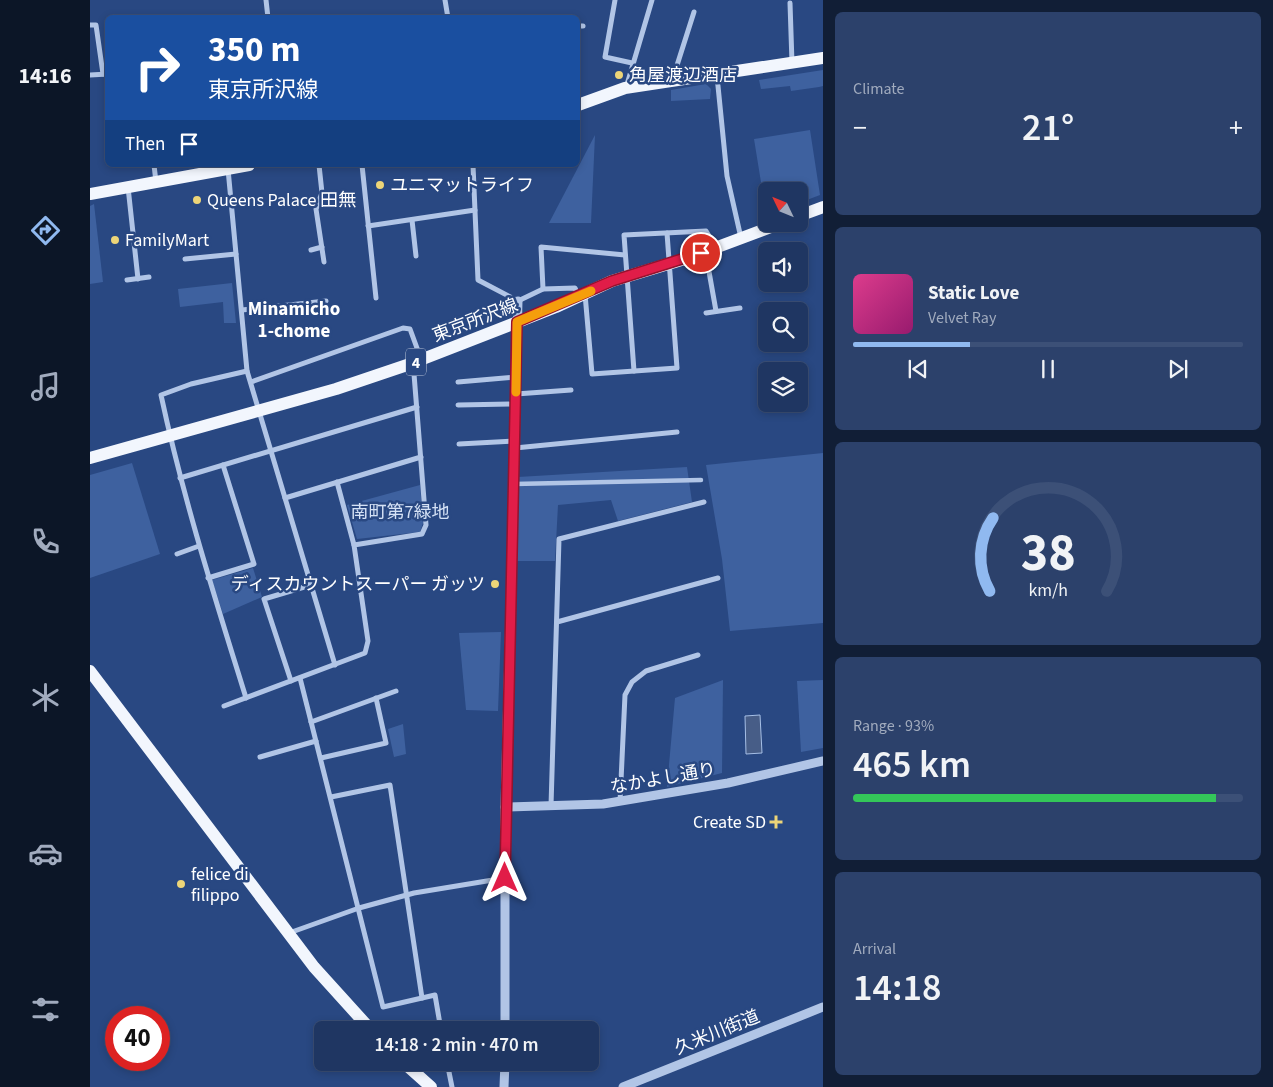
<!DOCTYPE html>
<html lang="en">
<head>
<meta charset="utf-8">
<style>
	:root { --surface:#1f3662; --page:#2c416b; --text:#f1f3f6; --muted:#a1abbe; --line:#3c5077; --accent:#90b9f0 }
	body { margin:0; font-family:"Source Sans 3","Noto Sans JP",sans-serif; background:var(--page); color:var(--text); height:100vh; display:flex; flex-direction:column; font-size:19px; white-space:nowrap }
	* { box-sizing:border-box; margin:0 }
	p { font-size:16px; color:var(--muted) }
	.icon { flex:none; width:28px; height:28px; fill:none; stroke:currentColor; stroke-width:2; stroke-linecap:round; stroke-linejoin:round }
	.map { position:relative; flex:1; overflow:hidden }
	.drawer { display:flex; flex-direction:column; gap:12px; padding:12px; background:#111e36; width:450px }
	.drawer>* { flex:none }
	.guide { position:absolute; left:15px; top:15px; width:475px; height:152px; border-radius:8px; box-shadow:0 2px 8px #0003,0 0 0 1px var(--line); background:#1a4fa0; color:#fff; overflow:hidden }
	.needle { width:32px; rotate:313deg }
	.fabs { position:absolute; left:668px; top:182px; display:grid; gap:10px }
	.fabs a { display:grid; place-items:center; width:50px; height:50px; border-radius:8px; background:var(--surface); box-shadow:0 2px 8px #0003,0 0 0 1px var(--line); font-size:25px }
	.speed { position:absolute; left:15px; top:1006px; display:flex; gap:10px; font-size:25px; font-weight:700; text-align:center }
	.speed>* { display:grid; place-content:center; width:65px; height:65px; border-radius:50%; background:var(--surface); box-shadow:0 2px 8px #0003,0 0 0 1px var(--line); line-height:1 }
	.speed .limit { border:8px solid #d22; background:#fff; color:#111 }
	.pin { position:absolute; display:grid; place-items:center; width:42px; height:42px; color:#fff; margin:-21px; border:2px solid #fff; border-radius:50%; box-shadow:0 1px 5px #0007 }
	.me { position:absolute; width:55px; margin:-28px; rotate:0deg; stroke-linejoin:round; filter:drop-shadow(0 0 4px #0008) }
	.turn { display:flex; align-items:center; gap:18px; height:105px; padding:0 20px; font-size:22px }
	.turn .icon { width:65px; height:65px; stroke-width:2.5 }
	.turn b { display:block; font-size:35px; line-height:42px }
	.then { display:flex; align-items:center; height:48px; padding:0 20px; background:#0003; gap:10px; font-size:19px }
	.big { font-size:38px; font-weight:600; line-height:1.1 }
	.drawer .widget { flex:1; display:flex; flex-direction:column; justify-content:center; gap:8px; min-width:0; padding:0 18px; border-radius:8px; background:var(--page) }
	.drawer .dial { align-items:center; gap:0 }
	.dial svg { height:130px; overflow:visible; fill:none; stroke:var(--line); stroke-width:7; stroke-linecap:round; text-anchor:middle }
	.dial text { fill:var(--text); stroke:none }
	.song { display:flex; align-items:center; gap:15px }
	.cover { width:60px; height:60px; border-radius:8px; background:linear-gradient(135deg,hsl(330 70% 55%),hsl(320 70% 35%)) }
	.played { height:5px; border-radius:2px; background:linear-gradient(90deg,var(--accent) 30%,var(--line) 30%) }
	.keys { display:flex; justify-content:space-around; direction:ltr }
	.heat { display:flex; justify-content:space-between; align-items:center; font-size:28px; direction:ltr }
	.charge { height:8px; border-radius:4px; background:linear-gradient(90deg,#34c759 93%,var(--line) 0) }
	.trip { position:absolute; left:224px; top:1021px; width:285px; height:50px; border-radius:8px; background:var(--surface); box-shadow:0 2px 8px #0003,0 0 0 1px var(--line); font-weight:600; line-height:50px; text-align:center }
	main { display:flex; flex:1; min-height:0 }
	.tab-bar { display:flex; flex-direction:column; width:90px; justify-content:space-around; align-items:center; background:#0c1627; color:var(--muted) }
	.tab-bar .icon { width:35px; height:35px }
	.tab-bar .on { color:var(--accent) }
	.tab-bar b { font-size:22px; color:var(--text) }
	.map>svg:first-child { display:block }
	.green { fill:#3e619f }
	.water { fill:#475d87; stroke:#a6bfe6 }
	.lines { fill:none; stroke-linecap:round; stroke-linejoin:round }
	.pedestrian { stroke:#b1c5e6; stroke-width:4.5 }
	.minor { stroke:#b1c5e6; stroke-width:5 }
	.tertiary { stroke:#b1c5e6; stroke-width:9 }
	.primary { stroke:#f2f6fd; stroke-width:12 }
	.route-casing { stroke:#92132f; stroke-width:12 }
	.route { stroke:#e11d48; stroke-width:9 }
	.slow { stroke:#f59e0b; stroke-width:9 }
	.poi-dot { fill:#edd578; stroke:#294882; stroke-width:2 }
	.labels { text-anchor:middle; stroke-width:5; stroke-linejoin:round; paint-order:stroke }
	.shield { fill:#294882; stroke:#bfc8da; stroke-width:1 }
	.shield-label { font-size:16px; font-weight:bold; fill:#fff }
	.poi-label { font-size:18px; fill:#fff; stroke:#294882; text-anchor:start }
	.street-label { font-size:18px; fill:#fff; stroke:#294882 }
	.park-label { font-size:18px; fill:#d4e1f5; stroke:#294882 }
	.neighbourhood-label { font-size:19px; font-weight:bold; fill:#fff; stroke:#294882 }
</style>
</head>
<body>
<main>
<nav class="tab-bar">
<b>14:16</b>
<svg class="icon on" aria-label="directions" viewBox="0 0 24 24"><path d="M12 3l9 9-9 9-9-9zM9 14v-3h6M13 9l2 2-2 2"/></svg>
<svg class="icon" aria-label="music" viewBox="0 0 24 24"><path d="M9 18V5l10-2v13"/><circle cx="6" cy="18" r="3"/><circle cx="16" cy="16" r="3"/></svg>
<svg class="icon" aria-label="phone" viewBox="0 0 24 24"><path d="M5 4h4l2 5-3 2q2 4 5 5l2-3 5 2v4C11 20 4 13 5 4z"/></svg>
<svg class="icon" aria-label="climate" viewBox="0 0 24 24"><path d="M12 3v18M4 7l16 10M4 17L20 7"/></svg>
<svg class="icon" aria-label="car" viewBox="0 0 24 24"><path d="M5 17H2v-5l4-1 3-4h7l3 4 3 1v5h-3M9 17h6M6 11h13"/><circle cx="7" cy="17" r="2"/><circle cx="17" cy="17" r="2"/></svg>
<svg class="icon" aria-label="filters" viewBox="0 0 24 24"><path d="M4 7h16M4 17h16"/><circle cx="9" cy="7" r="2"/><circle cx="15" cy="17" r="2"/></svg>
</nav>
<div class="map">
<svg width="733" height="1087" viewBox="0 0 733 1087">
	<rect width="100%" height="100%" fill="#294882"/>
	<g class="green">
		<polygon points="733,70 733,86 729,87 701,91 700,86 671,89 669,80"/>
		<polygon points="616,84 621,89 620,99 581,101 581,90"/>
		<polygon points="720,130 730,195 709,203 709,191 676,191 676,213 664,139"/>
		<polygon points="505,135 501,223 459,223"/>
		<polygon points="4,204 13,282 0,284 0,206"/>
		<polygon points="142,283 146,323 134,323 133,302 90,307 88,289"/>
		<polygon points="733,453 733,623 640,631 632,559 616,465"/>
		<polygon points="42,463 70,554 0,578 0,475"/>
		<polygon points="597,467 602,502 528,521 521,500 468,505 465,561 425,561 428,477"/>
		<polygon points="330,485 333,523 330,532 267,539 257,505"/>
		<polygon points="163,568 172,597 133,614 122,580"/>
		<polygon points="411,632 408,711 376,710 369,633"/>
		<polygon points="633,680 632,773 577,787 585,698"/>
		<polygon points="733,680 733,748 711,752 707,681"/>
		<polygon points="313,724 316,754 304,757 298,729"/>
	</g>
	<polygon class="water" points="670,715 672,753 656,754 655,716"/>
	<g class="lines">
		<polyline class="pedestrian" points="424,484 611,480"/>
		<g class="minor">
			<polyline points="176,0 178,18"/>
			<polyline points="355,0 358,18"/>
			<polyline points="525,0 515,57 542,63"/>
			<polyline points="700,3 702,63"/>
			<polyline points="98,18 109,18"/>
			<polyline points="0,25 6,25 13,74"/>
			<polyline points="488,26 493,26"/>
			<polyline points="0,75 18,74"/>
			<polyline points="627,76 637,176 651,238"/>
			<polyline points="582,81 604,12"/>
			<polyline points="536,88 562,0"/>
			<polyline points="64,165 66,182"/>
			<polyline points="229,165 232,193 226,209 234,262"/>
			<polyline points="272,165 286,298"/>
			<polyline points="383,165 388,280 428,301 453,289 485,288 488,295"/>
			<polyline points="138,169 157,371 245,665"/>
			<polyline points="38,187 48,279"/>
			<polyline points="322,220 326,256"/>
			<polyline points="278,226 385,210"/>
			<polyline points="221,250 232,247"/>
			<polyline points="611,254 618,266 626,311"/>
			<polyline points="95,259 146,254"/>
			<polyline points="37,280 59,277"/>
			<polyline points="453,289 451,247 535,255"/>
			<polyline points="495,294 502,374 587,368 577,233"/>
			<polyline points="152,310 236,301"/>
			<polyline points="616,313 650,308"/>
			<polyline points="544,371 534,235 616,231 621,239 622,249"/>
			<polyline points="161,382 313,328 320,329 331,359"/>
			<polyline points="368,382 426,377"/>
			<polyline points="426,394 481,390"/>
			<polyline points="368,405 426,404"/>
			<polyline points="369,444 425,441"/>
			<polyline points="425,448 587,432"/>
			<polyline points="90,478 327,407"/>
			<polyline points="247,482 264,545"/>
			<polyline points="195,498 331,457"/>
			<polyline points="87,554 109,546"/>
			<polyline points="118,578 164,564 133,465"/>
			<polyline points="467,622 628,578"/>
			<polyline points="210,678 293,1007 345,995 351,1030"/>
			<polyline points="201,681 174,599 221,585"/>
			<path d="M156,698c-31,-100 -63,-200 -85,-303l30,-11 56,-13"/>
			<polyline points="134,706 275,653 278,641 264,545 332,534 336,525 324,374 320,364"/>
			<polyline points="221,722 306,691"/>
			<polyline points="170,757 226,741"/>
			<polyline points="231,758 296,743 286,698"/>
			<polyline points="241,797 300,785 332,998"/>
			<polyline points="530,802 535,695 542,682 556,671 608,655"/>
			<polyline points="461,806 469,539 614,502"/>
			<polyline points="199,933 269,908 324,893 415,878"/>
			<polyline points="357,1062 362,1087"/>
		</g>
		<g class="tertiary">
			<polyline points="415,807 513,804 638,783 733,761"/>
			<polyline points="415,1030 415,807 428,301"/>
			<polyline points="414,1087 415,1062"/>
			<polyline points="533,1087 733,1007"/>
		</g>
		<g class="primary">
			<polyline points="488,105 535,88 733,58"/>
			<polyline points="0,194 159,165"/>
			<polyline points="709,216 733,207"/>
			<polyline points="0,458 246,389 320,364 466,307 522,281 598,258 689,224"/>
			<polyline points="0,671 224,967 281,1030"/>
			<polyline points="313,1062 341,1087"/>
		</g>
	</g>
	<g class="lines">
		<defs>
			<polyline id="route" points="415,878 427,322 522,281 611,253"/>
		</defs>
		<use href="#route" class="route-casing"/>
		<use href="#route" class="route"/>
		<polyline class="slow" points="426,392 427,322 501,291"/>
	</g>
	<g class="poi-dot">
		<circle cx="529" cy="75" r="5"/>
		<circle cx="290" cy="185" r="5"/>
		<circle cx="107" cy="200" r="5"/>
		<circle cx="25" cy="240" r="5"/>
		<circle cx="405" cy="584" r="5"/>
		<path d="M683.5 814.5h5v5h5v5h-5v5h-5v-5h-5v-5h5z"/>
		<circle cx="91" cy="884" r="5"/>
	</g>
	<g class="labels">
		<rect class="shield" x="316" y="348.5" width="20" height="27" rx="4"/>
		<g class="shield-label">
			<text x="326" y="368">4</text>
		</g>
		<g class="poi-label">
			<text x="539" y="81">角屋渡辺酒店</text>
			<text x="300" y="191">ユニマットライフ</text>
			<text x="117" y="206">Queens Palace 田無</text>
			<text x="35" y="246">FamilyMart</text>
			<text x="395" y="590" text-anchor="end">ディスカウントスーパー ガッツ</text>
			<text x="676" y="828" text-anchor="end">Create SD</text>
			<text x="101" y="880">felice di<tspan x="101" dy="21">filippo</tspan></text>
		</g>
		<g class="street-label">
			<text transform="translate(385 320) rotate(-21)" y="6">東京所沢線</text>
			<text transform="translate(573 778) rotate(-10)" y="6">なかよし通り</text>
			<text transform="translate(627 1032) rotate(-22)" y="6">久米川街道</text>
		</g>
		<g class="park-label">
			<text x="310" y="518">南町第7緑地</text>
		</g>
		<g class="neighbourhood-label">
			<text x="204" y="315">Minamicho<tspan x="204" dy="22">1-chome</tspan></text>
		</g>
	</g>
</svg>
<div class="fabs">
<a><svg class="needle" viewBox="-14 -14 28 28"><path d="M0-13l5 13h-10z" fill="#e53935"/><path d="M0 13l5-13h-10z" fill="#a1abbe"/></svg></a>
<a><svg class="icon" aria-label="sound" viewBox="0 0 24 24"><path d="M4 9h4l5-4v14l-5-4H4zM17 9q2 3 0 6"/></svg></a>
<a><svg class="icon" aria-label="search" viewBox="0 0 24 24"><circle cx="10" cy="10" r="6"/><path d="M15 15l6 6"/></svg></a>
<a><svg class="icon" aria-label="layers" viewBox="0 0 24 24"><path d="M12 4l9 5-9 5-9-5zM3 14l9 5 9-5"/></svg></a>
</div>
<div class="speed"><div class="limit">40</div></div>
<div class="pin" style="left:611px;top:253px;background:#d93025"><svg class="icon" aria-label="arrive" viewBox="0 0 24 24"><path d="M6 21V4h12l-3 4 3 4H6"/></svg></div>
<svg class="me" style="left:415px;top:878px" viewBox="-20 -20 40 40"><path d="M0-17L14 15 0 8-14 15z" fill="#e11d48" stroke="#fff" stroke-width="4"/></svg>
<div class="trip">14:18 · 2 min · 470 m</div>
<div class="guide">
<div class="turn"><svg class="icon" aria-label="right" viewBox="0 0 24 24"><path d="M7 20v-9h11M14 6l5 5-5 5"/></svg><div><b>350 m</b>東京所沢線</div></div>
<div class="then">Then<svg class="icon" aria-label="arrive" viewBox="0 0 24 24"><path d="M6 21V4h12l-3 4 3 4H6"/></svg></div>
</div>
</div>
<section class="drawer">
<div class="widget"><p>Climate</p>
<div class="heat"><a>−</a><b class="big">21°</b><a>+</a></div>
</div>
<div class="widget">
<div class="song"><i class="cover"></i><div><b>Static Love</b><p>Velvet Ray</p></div></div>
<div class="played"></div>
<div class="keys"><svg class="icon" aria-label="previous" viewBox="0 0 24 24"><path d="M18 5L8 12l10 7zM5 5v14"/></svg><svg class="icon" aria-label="pause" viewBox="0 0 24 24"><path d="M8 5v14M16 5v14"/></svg><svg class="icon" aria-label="next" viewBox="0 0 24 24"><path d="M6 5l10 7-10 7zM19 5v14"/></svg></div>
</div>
<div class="widget dial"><svg viewBox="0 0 100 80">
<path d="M14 69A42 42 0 1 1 86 69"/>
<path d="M14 69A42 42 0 0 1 16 24" stroke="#90b9f0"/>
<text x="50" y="56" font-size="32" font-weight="700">38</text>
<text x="50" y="72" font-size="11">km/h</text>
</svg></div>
<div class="widget"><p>Range · 93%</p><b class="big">465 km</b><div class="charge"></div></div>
<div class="widget"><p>Arrival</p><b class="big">14:18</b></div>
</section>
</main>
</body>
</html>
